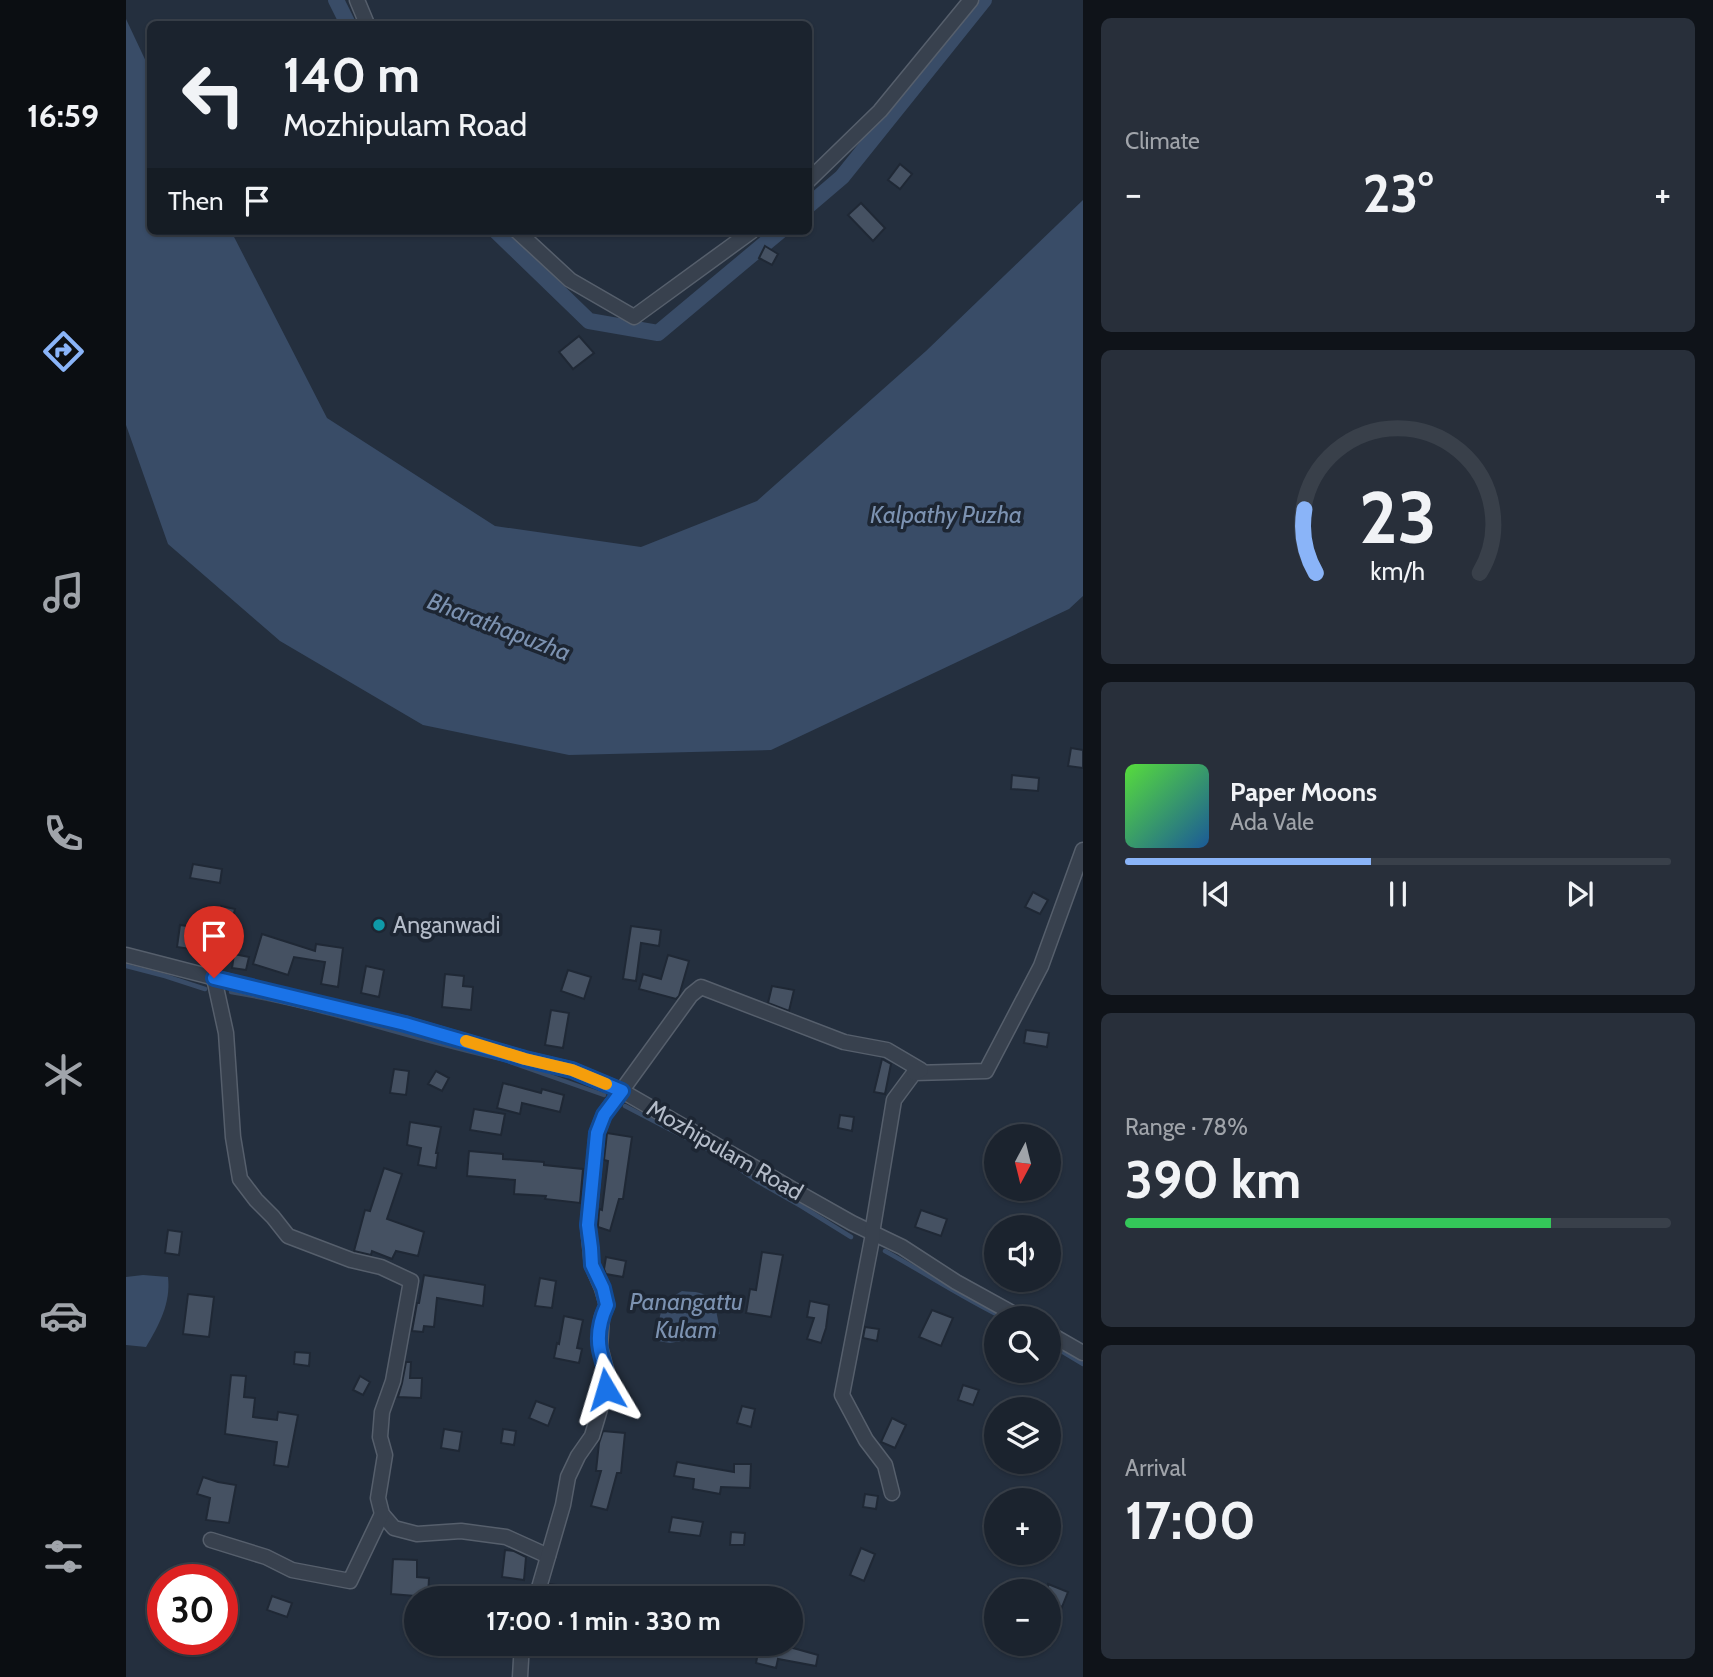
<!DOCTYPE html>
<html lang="en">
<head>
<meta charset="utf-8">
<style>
	:root { --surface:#1b232e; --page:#282f3a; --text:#f1f3f6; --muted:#a0a4aa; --line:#39404a; --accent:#8ab4f8 }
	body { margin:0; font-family:Cabin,sans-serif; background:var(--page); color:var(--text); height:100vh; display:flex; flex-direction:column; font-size:26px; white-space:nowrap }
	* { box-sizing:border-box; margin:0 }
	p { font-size:23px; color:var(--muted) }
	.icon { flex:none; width:38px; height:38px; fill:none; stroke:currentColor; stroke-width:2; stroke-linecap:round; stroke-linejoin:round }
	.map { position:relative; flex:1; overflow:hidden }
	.panel { display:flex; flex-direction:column; gap:18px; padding:18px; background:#0f1319; width:630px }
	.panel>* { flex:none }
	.top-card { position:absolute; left:21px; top:21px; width:665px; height:214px; border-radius:10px; box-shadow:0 2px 5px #0004,0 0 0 2px var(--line); background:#1b232e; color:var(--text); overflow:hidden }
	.needle { width:46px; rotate:187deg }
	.tools { position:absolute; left:858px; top:1124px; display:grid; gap:14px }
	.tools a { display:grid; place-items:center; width:77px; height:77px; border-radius:50%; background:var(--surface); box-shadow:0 2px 5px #0004,0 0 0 2px var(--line); font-size:35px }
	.speed { position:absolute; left:21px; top:1564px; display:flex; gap:14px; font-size:35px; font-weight:700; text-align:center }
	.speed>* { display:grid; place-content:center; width:91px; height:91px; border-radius:50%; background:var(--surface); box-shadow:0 2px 5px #0004,0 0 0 2px var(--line); line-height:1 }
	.speed .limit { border:10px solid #d22; background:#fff; color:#111 }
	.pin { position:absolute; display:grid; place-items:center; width:60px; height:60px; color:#fff; margin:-72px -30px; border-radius:50% 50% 50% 0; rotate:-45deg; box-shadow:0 0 7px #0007 }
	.pin .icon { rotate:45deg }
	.me { position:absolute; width:77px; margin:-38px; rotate:353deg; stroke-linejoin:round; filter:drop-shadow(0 0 5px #0008) }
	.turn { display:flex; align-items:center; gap:24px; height:147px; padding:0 21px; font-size:32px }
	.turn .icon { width:91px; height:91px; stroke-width:2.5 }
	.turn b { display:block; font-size:49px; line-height:60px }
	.then { display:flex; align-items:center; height:66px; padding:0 21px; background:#0003; gap:14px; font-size:26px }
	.big { font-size:52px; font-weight:700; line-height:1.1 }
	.panel .widget { flex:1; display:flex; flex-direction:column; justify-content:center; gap:10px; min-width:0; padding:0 24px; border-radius:10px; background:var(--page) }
	.panel .dial { align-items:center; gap:0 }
	.dial svg { height:182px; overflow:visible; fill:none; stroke:var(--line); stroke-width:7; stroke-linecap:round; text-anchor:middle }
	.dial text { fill:var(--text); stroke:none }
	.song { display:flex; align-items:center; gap:21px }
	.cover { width:84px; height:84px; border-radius:10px; background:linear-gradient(135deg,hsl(110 70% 55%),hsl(210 70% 35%)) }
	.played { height:7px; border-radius:4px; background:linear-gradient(90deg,var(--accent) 45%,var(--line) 45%) }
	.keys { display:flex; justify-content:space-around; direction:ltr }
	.heat { display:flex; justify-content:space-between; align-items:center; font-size:38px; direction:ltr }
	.charge { height:10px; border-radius:5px; background:linear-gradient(90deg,#34c759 78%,var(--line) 0) }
	.trip { position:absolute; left:278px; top:1586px; width:399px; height:70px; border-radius:35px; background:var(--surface); box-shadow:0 2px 5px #0004,0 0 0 2px var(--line); font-weight:700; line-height:70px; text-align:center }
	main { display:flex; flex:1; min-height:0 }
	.tabs { display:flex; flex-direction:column; width:126px; justify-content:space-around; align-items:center; background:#0b0e12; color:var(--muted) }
	.tabs .icon { width:49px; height:49px }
	.tabs .on { color:var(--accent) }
	.tabs b { font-size:32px; color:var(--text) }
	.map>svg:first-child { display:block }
	.water { fill:#394c67 }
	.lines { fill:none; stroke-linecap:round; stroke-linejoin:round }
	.stream { stroke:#394c67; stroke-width:4.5 }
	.canal { stroke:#394c67; stroke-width:16 }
	.building { fill:#455162; stroke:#1f2835; stroke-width:2 }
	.minor-casing { stroke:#565f6c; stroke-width:17 }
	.minor { stroke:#38414e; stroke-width:14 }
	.route-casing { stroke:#114b97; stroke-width:18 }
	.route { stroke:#1a73e8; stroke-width:12 }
	.slow { stroke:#f59e0b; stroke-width:12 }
	.culture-dot { fill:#0f9aa8; stroke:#1d2633; stroke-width:2.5 }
	.labels { text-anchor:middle; stroke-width:7; stroke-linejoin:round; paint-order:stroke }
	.poi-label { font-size:23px; fill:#b4bcc9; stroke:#1d2633; text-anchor:start }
	.street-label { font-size:23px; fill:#b4bcc9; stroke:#1d2633 }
	.water-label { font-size:24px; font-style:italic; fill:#7c92b1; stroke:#1d2633 }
</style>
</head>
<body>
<main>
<nav class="tabs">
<b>16:59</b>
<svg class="icon on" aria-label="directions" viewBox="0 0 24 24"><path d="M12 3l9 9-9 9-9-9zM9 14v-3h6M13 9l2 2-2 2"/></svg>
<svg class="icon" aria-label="music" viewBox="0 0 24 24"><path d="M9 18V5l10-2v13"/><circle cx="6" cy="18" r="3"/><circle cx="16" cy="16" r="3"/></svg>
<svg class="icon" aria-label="phone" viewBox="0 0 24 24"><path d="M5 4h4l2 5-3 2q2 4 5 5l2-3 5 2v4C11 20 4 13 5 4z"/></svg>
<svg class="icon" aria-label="climate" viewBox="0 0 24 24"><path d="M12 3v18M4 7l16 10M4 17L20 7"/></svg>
<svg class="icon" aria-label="car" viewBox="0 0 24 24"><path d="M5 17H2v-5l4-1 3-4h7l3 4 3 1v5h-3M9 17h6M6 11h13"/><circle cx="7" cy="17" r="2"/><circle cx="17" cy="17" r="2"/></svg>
<svg class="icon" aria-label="filters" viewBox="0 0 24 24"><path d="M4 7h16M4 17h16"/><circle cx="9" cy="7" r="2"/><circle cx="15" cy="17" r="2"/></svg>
</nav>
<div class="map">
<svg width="957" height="1677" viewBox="0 0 957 1677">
	<rect width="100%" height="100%" fill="#242f3e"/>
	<g class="water">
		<polygon points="0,19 24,70 24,231 105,231 201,418 369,526 515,547 631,501 800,351 957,200 957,596 943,609 645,750 443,755 297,725 154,641 42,544 0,425"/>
		<path d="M17,1275l25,2c3,26 -9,48 -22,70l-20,-2v-68z"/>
		<path d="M556,1291c6,1 12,0 18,2 17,4 18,27 20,41l-50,9 -12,-2c1,-26 0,-36 24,-50z"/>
	</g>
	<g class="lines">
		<g class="stream">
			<polyline points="0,966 39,976 79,989"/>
			<path d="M105,992c92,15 180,47 271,67"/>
			<polyline points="384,1062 478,1095"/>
			<polyline points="499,1106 591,1154 631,1181 675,1206 725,1237"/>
			<path d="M759,1251c40,22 78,47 119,67"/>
			<polyline points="922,1343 957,1364"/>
		</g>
		<g class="canal">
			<polyline points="210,0 222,24"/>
			<polyline points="682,206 716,177 858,0"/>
			<polyline points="370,231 463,321 532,333 654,231"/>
		</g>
	</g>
	<g class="building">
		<polygon points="774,164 786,174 774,189 762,180"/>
		<polygon points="735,203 759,228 747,241 722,215"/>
		<polygon points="639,246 652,254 646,265 633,258"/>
		<polygon points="453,336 468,353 447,369 433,352"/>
		<polygon points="945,748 957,750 957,768 942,766"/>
		<polygon points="886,775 913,778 912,791 885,789"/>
		<polygon points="67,864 96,869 94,883 64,878"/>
		<polygon points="907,892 922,900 914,914 899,907"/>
		<polygon points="95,906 109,909 99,952 79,947 78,951 51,947 54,925 89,930"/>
		<polygon points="505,926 535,930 533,946 515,943 510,981 497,979"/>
		<polygon points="136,934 189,951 190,944 217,948 212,987 195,984 199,962 168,957 162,975 127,964"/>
		<polygon points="108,954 123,957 120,970 106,968"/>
		<polygon points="542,955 563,961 553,996 550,999 513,989 517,974 535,979"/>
		<polygon points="240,966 258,970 253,997 235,993"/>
		<polygon points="442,970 465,977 458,999 435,991"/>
		<polygon points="319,974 338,976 337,986 347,987 345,1010 316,1007"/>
		<polygon points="646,986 668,990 663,1011 642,1003"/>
		<polygon points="425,1010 443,1013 437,1048 419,1045"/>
		<polygon points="900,1030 923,1033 921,1047 898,1043"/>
		<polygon points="756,1059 765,1064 759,1094 748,1092"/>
		<polygon points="268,1069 283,1071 280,1095 264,1093"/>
		<polygon points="310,1071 323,1078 316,1091 302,1084"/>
		<polygon points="377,1083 415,1093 416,1089 438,1095 434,1112 396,1103 394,1114 371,1108"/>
		<polygon points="348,1109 379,1114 375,1135 344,1130"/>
		<polygon points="714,1115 728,1117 726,1131 712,1128"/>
		<polygon points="284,1122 315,1127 310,1153 312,1153 310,1168 292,1165 295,1148 281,1145"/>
		<polygon points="481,1133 506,1137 497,1199 493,1199 484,1231 472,1227 472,1225 473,1211 474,1209 476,1210 482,1161 478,1160"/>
		<polygon points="343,1151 377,1154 377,1159 418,1162 418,1165 457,1169 454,1203 419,1199 420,1196 388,1194 389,1180 341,1176"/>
		<polygon points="258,1168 276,1174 261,1219 298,1232 292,1256 270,1251 266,1259 246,1251 245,1255 228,1251 239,1210 244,1211"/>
		<polygon points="795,1210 821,1219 815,1236 789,1227"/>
		<polygon points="42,1230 56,1232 53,1255 39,1253"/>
		<polygon points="636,1252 657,1255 645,1317 620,1313 624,1289 630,1290"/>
		<polygon points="480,1257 500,1261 497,1277 480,1274 478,1269"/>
		<polygon points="298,1275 359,1285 357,1306 311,1298 308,1327 298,1326 297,1332 286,1331 291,1303 293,1303"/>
		<polygon points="414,1278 430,1281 426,1308 409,1306"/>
		<polygon points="62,1294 88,1297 83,1337 57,1334"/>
		<polygon points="684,1301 703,1305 700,1328 695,1343 681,1339 688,1318 681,1317"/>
		<polygon points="806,1310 827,1318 815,1346 793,1337"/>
		<polygon points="438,1316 457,1320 451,1348 456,1349 453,1363 428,1358 431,1343 433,1344"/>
		<polygon points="739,1327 753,1329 751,1341 737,1338"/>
		<polygon points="169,1352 184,1353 183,1366 168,1364"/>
		<polygon points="280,1362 285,1362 284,1378 296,1378 295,1398 272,1397 276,1383"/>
		<polygon points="105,1375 120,1376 118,1397 129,1398 127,1417 151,1420 152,1412 172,1415 162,1467 148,1465 151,1442 99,1434"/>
		<polygon points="234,1376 244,1382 237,1395 227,1390"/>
		<polygon points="837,1385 853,1390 847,1405 832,1400"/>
		<polygon points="410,1401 429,1408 422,1426 403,1418"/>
		<polygon points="616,1406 629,1409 625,1427 611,1423"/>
		<polygon points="766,1418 780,1425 769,1448 755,1442"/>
		<polygon points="318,1429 336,1432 333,1451 315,1448"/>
		<polygon points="377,1429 390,1431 388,1445 375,1443"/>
		<polygon points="477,1431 499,1433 495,1473 491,1473 481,1510 465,1506 475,1471 470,1471 473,1443"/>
		<polygon points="551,1462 608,1472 608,1464 625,1464 624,1488 595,1487 594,1494 567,1489 568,1479 548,1476"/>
		<polygon points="77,1477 92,1482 110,1485 103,1523 80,1520 84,1498 71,1494"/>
		<polygon points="739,1494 752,1496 750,1509 737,1507"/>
		<polygon points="546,1517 577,1522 574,1536 543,1532"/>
		<polygon points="605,1532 619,1533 618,1545 604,1545"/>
		<polygon points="735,1548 749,1554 738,1581 724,1575"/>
		<polygon points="379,1550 388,1551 400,1557 398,1580 376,1577"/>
		<polygon points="267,1559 291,1560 291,1577 303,1578 302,1597 265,1594"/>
		<polygon points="424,1584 467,1591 467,1585 488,1587 487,1598 420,1598"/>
		<polygon points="922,1584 942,1592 936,1607 922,1601"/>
		<polygon points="146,1596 166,1603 161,1617 141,1610"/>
		<polygon points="647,1643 661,1643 660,1646 692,1655 690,1666 652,1659 650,1668 630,1663 633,1647 646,1649"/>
	</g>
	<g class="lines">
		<defs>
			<g id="minor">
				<polyline points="231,0 241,24"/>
				<polyline points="682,181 754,111 845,0"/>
				<polyline points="391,231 444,280 508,317 626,231"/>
				<polyline points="0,955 151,994 279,1024 399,1059 446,1070 496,1091 673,1193 726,1223 776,1247 830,1282 895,1318"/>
				<polyline points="88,978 100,1033 107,1137 114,1179 130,1200 147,1217 162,1236 225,1260 255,1267 285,1281 267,1381 256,1412 254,1437 259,1455 252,1498 256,1514 268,1528 291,1534 335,1531 380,1537 422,1556"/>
				<polyline points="922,1333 957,1353"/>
				<polyline points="766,1493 759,1465 740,1440 716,1395 747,1234 746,1233 768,1100 788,1073 860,1071 915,966 957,850"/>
				<polyline points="85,1540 140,1557 166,1570 224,1581 256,1514"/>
				<polyline points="410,1598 437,1505 442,1477 452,1456 466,1436 480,1389 482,1377 474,1347 476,1317 481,1305 476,1288 466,1265 462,1225 471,1133 478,1115 565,995 575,987 718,1042 761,1050 795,1070 788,1073"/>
				<polyline points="394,1677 396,1643"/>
			</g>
		</defs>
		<use href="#minor" class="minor-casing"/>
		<use href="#minor" class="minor"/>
	</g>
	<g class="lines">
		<defs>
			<path id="route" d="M88,978l191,46 120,35 47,11 50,21 -18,24 -7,18 -9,92 3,23 1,17 11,23 4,17c-6,13 -10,30 -7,45 3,15 8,23 6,39"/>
		</defs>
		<use href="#route" class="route-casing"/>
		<use href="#route" class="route"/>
		<polyline class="slow" points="340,1041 399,1059 446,1070 480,1084"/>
	</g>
	<circle class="culture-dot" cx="253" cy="925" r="7"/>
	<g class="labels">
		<g class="poi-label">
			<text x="267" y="933">Anganwadi</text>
		</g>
		<g class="street-label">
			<text transform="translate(599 1150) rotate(30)" y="8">Mozhipulam Road</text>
		</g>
		<g class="water-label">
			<text x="820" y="523">Kalpathy Puzha</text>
			<text transform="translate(373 627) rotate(21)" y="8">Bharathapuzha</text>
			<text x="560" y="1310">Panangattu<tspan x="560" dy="28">Kulam</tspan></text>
		</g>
	</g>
</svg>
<div class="tools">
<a><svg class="needle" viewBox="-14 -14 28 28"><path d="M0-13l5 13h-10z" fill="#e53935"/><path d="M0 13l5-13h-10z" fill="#a0a4aa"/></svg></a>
<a><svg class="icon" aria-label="sound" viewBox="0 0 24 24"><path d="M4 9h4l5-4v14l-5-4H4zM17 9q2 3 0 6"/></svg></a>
<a><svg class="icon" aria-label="search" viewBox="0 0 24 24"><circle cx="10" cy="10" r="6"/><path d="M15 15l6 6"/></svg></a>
<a><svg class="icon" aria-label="layers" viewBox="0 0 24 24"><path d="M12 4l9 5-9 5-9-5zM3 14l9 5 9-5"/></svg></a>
<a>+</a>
<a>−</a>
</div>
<div class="speed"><div class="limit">30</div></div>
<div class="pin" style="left:88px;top:978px;background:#d93025"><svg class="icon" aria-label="arrive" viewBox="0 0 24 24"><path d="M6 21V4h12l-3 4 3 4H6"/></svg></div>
<svg class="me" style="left:480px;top:1389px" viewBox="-20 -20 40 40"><path d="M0-17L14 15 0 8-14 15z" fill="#1a73e8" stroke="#fff" stroke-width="4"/></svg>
<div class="trip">17:00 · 1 min · 330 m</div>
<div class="top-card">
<div class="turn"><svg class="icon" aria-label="left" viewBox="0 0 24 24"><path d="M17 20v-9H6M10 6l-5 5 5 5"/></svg><div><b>140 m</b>Mozhipulam Road</div></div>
<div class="then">Then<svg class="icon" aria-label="arrive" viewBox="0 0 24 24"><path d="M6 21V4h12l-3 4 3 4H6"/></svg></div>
</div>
</div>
<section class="panel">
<div class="widget"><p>Climate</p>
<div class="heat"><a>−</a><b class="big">23°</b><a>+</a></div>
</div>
<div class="widget dial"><svg viewBox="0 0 100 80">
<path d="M14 69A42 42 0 1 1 86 69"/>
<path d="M14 69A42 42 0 0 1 9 41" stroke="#8ab4f8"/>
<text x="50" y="56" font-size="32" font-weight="700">23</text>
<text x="50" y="72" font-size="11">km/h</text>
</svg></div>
<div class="widget">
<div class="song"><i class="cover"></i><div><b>Paper Moons</b><p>Ada Vale</p></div></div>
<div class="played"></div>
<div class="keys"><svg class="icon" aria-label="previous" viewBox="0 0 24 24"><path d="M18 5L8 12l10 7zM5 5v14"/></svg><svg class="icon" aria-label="pause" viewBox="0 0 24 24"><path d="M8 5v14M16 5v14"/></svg><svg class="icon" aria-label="next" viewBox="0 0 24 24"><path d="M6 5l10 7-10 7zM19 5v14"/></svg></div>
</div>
<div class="widget"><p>Range · 78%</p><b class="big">390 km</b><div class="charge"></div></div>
<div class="widget"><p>Arrival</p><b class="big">17:00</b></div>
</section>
</main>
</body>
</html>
